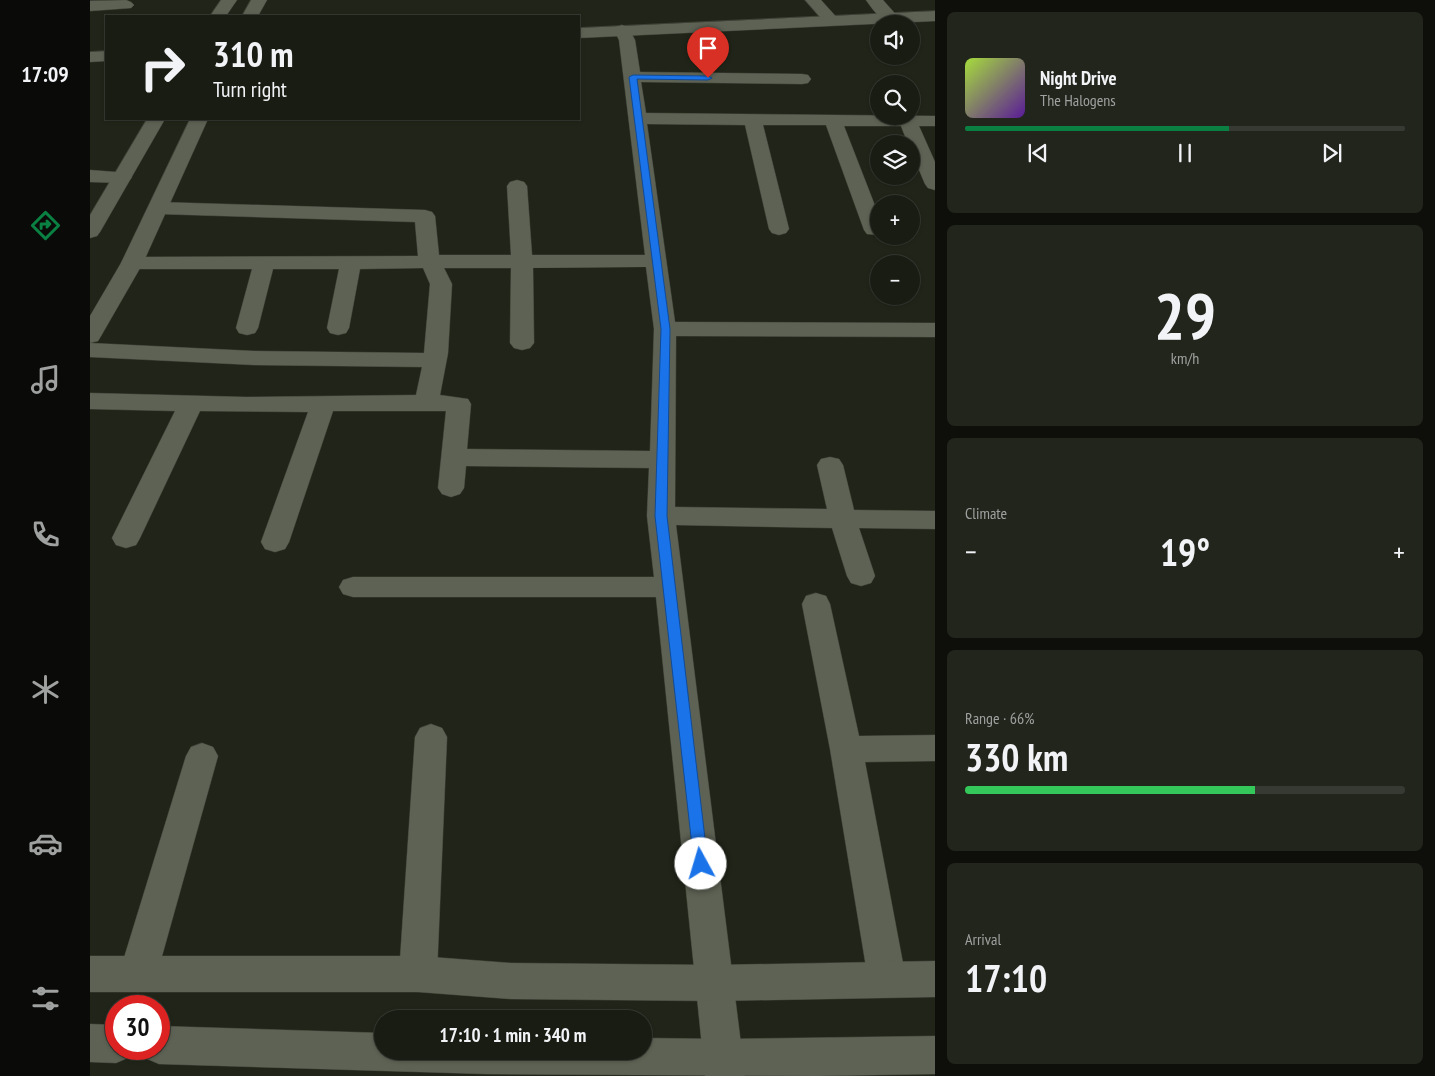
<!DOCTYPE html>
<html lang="en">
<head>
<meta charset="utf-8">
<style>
	:root { --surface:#191c13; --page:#22251c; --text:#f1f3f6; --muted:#9fa1a0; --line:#373a33; --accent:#0b8043 }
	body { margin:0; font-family:"PT Sans Narrow",sans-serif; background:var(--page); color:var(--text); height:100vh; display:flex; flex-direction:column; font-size:19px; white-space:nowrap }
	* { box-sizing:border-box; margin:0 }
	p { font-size:16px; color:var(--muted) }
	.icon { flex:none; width:28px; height:28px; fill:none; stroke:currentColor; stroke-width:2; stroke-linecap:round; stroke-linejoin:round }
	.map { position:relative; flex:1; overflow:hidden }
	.details { display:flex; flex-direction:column; gap:12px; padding:12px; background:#0e0f0a; width:500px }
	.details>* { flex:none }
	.banner { position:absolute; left:15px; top:15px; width:475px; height:105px; border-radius:0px; box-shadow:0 1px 4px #0004,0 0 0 1px var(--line); background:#191c13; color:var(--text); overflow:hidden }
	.buttons { position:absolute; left:780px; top:15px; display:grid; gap:10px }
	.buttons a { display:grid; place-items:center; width:50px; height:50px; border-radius:50%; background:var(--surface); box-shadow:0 1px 4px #0004,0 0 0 1px var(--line); font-size:25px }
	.speed { position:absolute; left:15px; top:995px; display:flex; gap:10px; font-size:25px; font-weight:700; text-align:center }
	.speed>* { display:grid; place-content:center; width:65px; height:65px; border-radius:50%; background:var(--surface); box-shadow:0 1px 4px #0004,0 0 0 1px var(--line); line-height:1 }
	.speed .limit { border:8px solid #d22; background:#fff; color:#111 }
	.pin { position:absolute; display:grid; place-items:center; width:42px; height:42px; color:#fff; margin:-51px -21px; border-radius:50% 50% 50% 0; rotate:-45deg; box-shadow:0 0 5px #0007 }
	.pin .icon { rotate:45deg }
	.me { position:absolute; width:55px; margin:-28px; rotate:354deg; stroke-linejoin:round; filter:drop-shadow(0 0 4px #0008) }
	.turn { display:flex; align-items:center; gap:18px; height:105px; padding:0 25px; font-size:22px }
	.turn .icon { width:65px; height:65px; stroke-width:2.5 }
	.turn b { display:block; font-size:35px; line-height:42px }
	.big { font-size:38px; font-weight:600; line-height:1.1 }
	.details .widget { flex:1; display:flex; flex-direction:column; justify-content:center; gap:8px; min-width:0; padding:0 18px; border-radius:8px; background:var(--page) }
	.details .dial { align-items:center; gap:0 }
	.dial b { font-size:65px; line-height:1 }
	.song { display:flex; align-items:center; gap:15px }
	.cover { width:60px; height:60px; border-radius:8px; background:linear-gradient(135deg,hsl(80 70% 55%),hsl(270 70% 35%)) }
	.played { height:5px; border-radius:2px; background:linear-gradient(90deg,var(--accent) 60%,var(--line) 60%) }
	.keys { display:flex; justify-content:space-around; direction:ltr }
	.heat { display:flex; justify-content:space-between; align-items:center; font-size:28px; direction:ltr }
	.charge { height:8px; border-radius:4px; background:linear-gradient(90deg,#34c759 66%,var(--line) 0) }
	.trip { position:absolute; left:284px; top:1010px; width:278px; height:50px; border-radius:25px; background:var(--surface); box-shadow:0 1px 4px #0004,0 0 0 1px var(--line); font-weight:600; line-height:50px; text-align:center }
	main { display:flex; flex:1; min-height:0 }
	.dock { display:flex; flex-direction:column; width:90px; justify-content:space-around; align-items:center; background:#0a0b08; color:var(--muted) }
	.dock .icon { width:35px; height:35px }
	.dock .current { color:var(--accent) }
	.dock b { font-size:22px; color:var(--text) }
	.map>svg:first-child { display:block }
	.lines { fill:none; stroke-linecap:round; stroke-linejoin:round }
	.minor-casing { stroke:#3e4137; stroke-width:1 }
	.tertiary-casing { stroke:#3e4137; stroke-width:1 }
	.minor { fill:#5d6254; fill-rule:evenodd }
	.tertiary { fill:#5d6254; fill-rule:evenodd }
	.route { fill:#1a73e8; stroke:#114b97 }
</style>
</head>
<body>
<main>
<nav class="dock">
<b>17:09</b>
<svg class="icon current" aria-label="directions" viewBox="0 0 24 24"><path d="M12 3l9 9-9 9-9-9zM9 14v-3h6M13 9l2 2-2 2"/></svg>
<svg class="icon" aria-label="music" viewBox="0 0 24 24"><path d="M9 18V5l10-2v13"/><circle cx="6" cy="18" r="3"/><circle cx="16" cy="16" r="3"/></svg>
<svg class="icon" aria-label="phone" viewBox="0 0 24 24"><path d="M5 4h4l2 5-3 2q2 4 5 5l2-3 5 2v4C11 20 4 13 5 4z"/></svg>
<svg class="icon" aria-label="climate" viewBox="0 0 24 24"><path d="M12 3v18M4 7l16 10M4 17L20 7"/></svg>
<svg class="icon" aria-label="car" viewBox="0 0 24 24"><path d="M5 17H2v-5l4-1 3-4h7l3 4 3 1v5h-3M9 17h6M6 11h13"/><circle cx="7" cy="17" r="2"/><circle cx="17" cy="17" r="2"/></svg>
<svg class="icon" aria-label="filters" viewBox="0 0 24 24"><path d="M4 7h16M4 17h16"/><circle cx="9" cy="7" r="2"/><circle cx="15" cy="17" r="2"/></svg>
</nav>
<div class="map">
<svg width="845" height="1076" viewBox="0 0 845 1076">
	<rect width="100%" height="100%" fill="#212519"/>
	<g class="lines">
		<defs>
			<g id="minor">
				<polygon points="36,0 41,2 44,5 41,8 0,11 0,1"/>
				<polygon points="715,0 731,0 750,21 748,24 736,24"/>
				<path d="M776,0h17l16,18 -2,3c-14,4 -24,-11 -31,-21z"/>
				<path d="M532,25l6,2 7,13 5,32 162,2 6,1 3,4 -3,4 -6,1 -161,-2 5,31 289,3v10h-16l16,36v28l-7,-2 -3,-4 -14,-33v-7h-3l-7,-18h-57l35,90v19l-12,-1 -3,-4 -38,-105h-63l26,104 -3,4 -7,2 -7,-2 -3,-4 -24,-104 -98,-1 28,198 260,1v14l-259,-1 -1,171 152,2 -10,-44 4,-6 9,-2 9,2 4,6 11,45 81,1v18l-76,-1 16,48 -4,7 -10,3 -10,-3 -4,-7 -15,-48 -156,-3 69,551h-40l-49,-479h-303l-10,-3 -4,-7 4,-7 10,-3h301l-7,-61 2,-48 -183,-2 -2,22 -4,6 -9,3 -9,-3 -4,-6 8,-77h-113l-44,131 -4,7 -10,3 -10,-3 -4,-7 47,-130 -108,-1 -60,127 -4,7 -10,3 -10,-3 -4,-7 63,-127 -85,-2v-16l156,4 170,-2 6,-28 -168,-2 -164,-8v-14l164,8 170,2 6,-69 -7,-16 -63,1 -11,59 -3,5 -8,2 -8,-2 -3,-5 12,-59h-66l-15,59 -3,5 -8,2 -8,-2 -3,-5 16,-59h-120l-8,-1 -3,-5 3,-5 8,-1 286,-1 -3,-34 -256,-8 -7,-2 -3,-4 3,-4 7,-2 266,8 7,2 3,4 4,39h72l-4,-69 3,-4 7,-2 7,2 3,4 5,69h113l-26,-215 -5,-10 2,-3zM556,267l8,62 -4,122 -183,-2 4,-45 -3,-5 -28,-4 8,-42 4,-69 -8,-16h67l-1,75 4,5 8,2 8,-2 4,-5 -1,-75z"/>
				<polygon points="0,170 39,173 42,177 39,181 32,183 0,182"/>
				<polygon points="726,593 736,596 740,604 769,736 845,735 845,761 775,762 816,979 810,991 797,997 784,991 778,979 740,749 712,604 716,596"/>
				<polygon points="341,724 352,728 357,737 347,974 341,986 328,992 315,986 309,974 325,737 330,728"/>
				<polygon points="112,743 123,747 128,756 67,974 61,986 48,992 35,986 29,974 96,756 101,747"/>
			</g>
			<g id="tertiary">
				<polygon points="131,0 147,0 136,16 120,16"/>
				<polygon points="161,0 177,0 168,16 152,16"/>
				<polygon points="845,11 845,21 489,38 489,28"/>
				<polygon points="16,51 16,61 0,62 0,52"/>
				<polygon points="57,119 75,119 10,232 7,236 0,238 0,215"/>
				<polygon points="100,119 118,119 53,263 11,336 8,341 0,343 0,316 31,263"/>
				<polygon points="0,956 328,956 421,963 625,965 845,961 845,997 625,1001 421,999 328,992 0,992"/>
				<polygon points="0,1024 26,1025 26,1049 43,1049 40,1057 26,1063 0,1062"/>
				<polygon points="69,1026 292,1033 292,1051 552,1051 552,1038 633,1039 845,1036 845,1074 728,1076 396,1074 69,1064 55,1058 51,1049 69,1049"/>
			</g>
		</defs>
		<use href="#minor" class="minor-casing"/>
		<use href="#tertiary" class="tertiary-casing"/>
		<use href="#minor" class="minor"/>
		<use href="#tertiary" class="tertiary"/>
	</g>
	<polygon class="route" points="543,75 618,76 622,78 618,80 547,79 580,329 577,516 618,864 616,869 611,871 606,869 604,864 565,516 571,329 539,77"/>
</svg>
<div class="buttons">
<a><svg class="icon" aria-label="sound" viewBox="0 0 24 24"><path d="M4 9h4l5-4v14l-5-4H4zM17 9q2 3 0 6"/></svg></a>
<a><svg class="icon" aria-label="search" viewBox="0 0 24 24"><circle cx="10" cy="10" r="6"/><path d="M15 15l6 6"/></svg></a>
<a><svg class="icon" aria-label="layers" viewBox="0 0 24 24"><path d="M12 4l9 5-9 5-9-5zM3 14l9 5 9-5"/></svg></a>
<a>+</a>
<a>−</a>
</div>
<div class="speed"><div class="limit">30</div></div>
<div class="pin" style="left:618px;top:78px;background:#d93025"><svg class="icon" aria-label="arrive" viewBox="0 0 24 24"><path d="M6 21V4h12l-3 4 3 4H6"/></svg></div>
<svg class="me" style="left:611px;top:864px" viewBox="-20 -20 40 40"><circle r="19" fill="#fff"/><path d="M0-13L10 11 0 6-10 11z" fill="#1a73e8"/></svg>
<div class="trip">17:10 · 1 min · 340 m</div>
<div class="banner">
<div class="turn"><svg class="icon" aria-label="right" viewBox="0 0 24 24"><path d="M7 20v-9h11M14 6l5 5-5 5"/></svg><div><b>310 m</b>Turn right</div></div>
</div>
</div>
<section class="details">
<div class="widget">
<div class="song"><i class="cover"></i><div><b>Night Drive</b><p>The Halogens</p></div></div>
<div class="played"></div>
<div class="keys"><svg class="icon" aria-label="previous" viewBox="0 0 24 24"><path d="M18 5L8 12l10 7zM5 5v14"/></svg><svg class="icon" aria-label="pause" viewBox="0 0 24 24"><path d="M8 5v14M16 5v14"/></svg><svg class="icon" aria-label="next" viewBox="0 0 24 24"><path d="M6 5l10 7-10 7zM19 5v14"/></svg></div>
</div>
<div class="widget dial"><b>29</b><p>km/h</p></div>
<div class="widget"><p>Climate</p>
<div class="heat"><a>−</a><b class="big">19°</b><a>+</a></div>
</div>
<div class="widget"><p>Range · 66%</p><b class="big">330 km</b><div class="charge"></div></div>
<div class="widget"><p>Arrival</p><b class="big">17:10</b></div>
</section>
</main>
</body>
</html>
